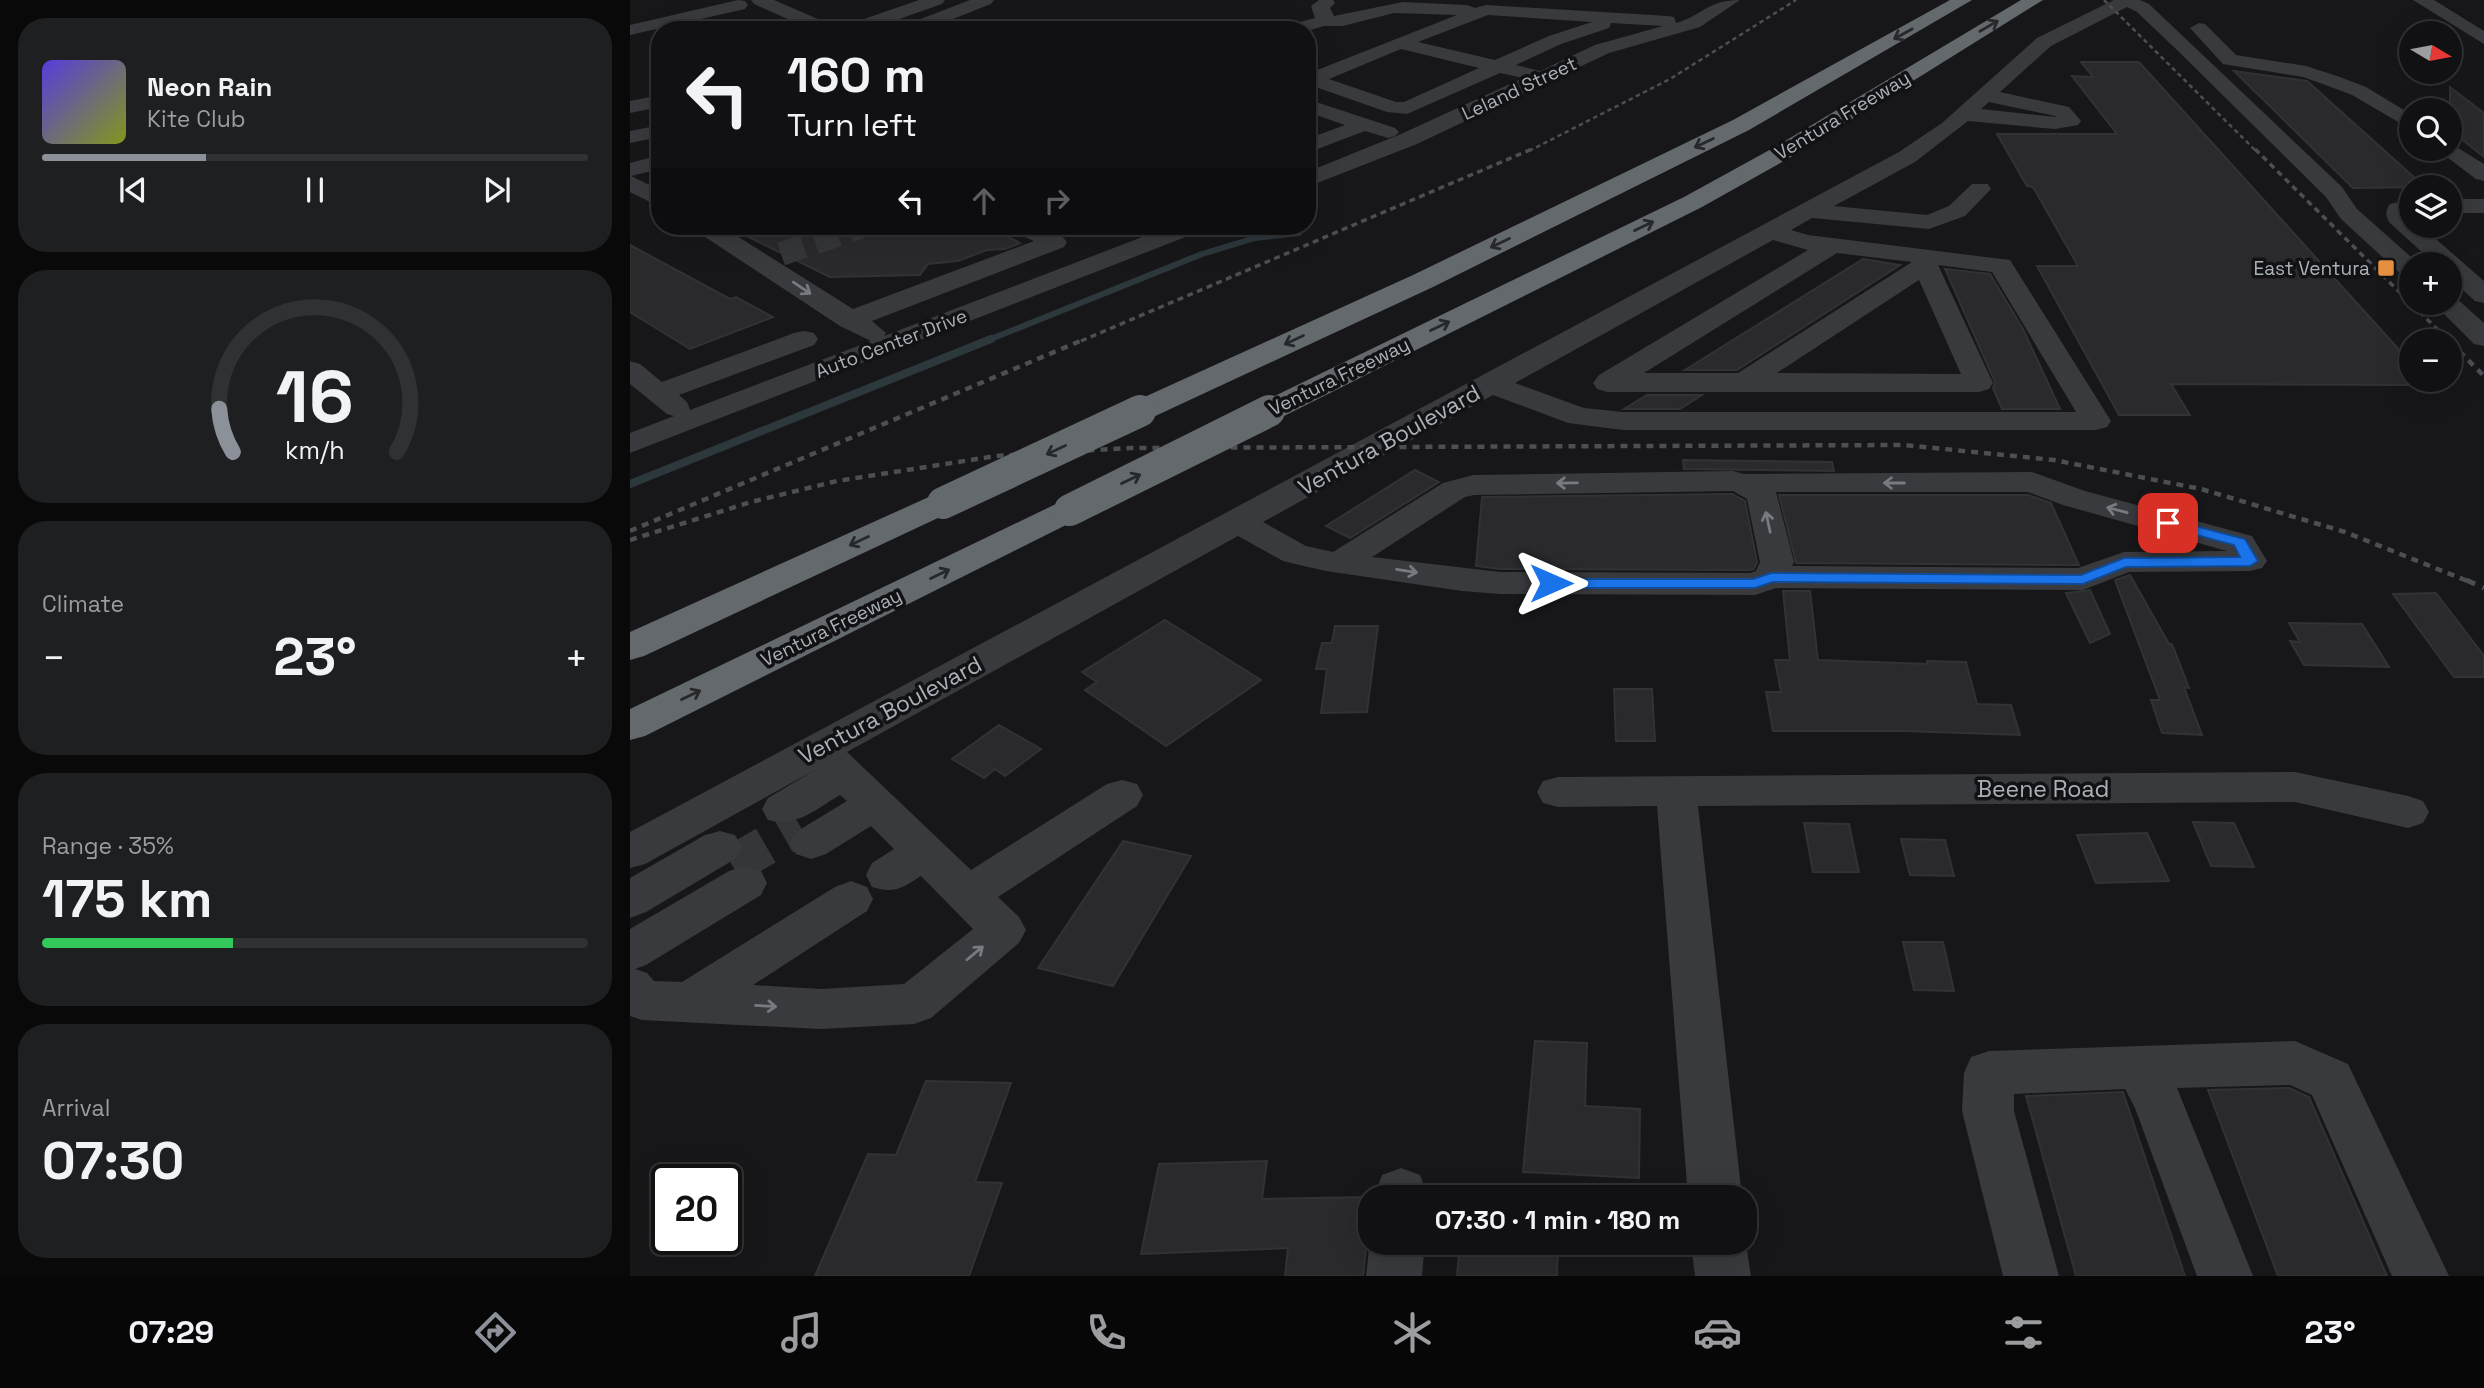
<!DOCTYPE html>
<html lang="en">
<head>
<meta charset="utf-8">
<style>
	:root { --surface:#111113; --page:#1e1f21; --text:#f1f3f6; --muted:#9c9da0; --line:#303133; --accent:#8c9099 }
	body { margin:0; font-family:"Space Grotesk",sans-serif; background:var(--page); color:var(--text); height:100vh; display:flex; flex-direction:column; font-size:26px; white-space:nowrap }
	* { box-sizing:border-box; margin:0 }
	p { font-size:23px; color:var(--muted) }
	.icon { flex:none; width:38px; height:38px; fill:none; stroke:currentColor; stroke-width:2; stroke-linecap:round; stroke-linejoin:round }
	.map { position:relative; flex:1; overflow:hidden }
	.sheet { display:flex; flex-direction:column; gap:18px; padding:18px; background:#09090a; width:630px }
	.sheet>* { flex:none }
	.banner { position:absolute; left:21px; top:21px; width:665px; height:214px; border-radius:28px; box-shadow:0 7px 28px #0002,0 0 0 2px var(--line); background:#111113; color:var(--text); overflow:hidden }
	.needle { width:46px; rotate:100deg }
	.fabs { position:absolute; left:1769px; top:21px; display:grid; gap:14px }
	.fabs a { display:grid; place-items:center; width:63px; height:63px; border-radius:50%; background:var(--surface); box-shadow:0 7px 28px #0002,0 0 0 2px var(--line); font-size:35px }
	.speed { position:absolute; left:21px; top:1164px; display:flex; gap:14px; font-size:35px; font-weight:700; text-align:center }
	.speed>* { display:grid; place-content:center; width:91px; height:91px; border-radius:50%; background:var(--surface); box-shadow:0 7px 28px #0002,0 0 0 2px var(--line); line-height:1 }
	.speed .limit { border:4px solid #111; border-radius:10px; background:#fff; color:#111 }
	.pin { position:absolute; display:grid; place-items:center; width:60px; height:60px; color:#fff; margin:-30px; border-radius:14px; box-shadow:0 4px 10px #0006 }
	.me { position:absolute; width:77px; margin:-38px; rotate:90deg; stroke-linejoin:round; filter:drop-shadow(0 0 5px #0008) }
	.turn { display:flex; align-items:center; gap:24px; height:147px; padding:0 21px; font-size:32px }
	.turn .icon { width:91px; height:91px; stroke-width:2.5 }
	.turn b { display:block; font-size:49px; line-height:60px }
	.lanes { display:flex; align-items:center; height:66px; padding:0 21px; background:#0003; justify-content:center; gap:35px; direction:ltr }
	.lanes .off { opacity:.35 }
	.big { font-size:52px; font-weight:800; line-height:1.1 }
	.sheet .tile { flex:1; display:flex; flex-direction:column; justify-content:center; gap:10px; min-width:0; padding:0 24px; border-radius:28px; background:var(--page) }
	.sheet .dial { align-items:center; gap:0 }
	.dial svg { height:182px; overflow:visible; fill:none; stroke:var(--line); stroke-width:7; stroke-linecap:round; text-anchor:middle }
	.dial text { fill:var(--text); stroke:none }
	.song { display:flex; align-items:center; gap:21px }
	.cover { width:84px; height:84px; border-radius:10px; background:linear-gradient(135deg,hsl(250 70% 55%),hsl(70 70% 35%)) }
	.played { height:7px; border-radius:4px; background:linear-gradient(90deg,var(--accent) 30%,var(--line) 30%) }
	.keys { display:flex; justify-content:space-around; direction:ltr }
	.heat { display:flex; justify-content:space-between; align-items:center; font-size:38px; direction:ltr }
	.charge { height:10px; border-radius:5px; background:linear-gradient(90deg,#34c759 35%,var(--line) 0) }
	.trip { position:absolute; left:728px; top:1185px; width:399px; height:70px; border-radius:28px; background:var(--surface); box-shadow:0 7px 28px #0002,0 0 0 2px var(--line); font-weight:800; line-height:70px; text-align:center }
	.dock { display:flex; height:112px; justify-content:space-around; align-items:center; background:#070708; color:var(--muted) }
	.dock .icon { width:49px; height:49px }
	.dock .selected { color:var(--accent) }
	.dock b { font-size:32px; color:var(--text) }
	main { display:flex; flex:1; min-height:0 }
	.map>svg:first-child { display:block }
	.lines { fill:none; stroke-linecap:round; stroke-linejoin:round }
	.stream-far1 { stroke:#2d383c; stroke-width:6 }
	.stream { stroke:#2d383c; stroke-width:8 }
	.building { fill:#2a2a2d; stroke:#313234; stroke-width:2 }
	.minor-tunnel-far1 { stroke:#343639; stroke-width:24; stroke-dasharray:24 12; stroke-linecap:butt }
	.minor-tunnel { stroke:#343639; stroke-width:39; stroke-dasharray:39 20; stroke-linecap:butt }
	.minor { fill:#383a3d; fill-rule:evenodd }
	.highway { fill:#64696e; fill-rule:evenodd }
	.rail-far3 { stroke:#4b4e52; stroke-width:2.5; stroke-dasharray:4.5 3.5; stroke-linecap:butt }
	.rail-far2 { stroke:#4b4e52; stroke-width:3.5; stroke-dasharray:6 4.5; stroke-linecap:butt }
	.rail-far1 { stroke:#4b4e52; stroke-width:4.5; stroke-dasharray:7 6; stroke-linecap:butt }
	.rail { stroke:#4b4e52; stroke-width:5; stroke-dasharray:10 8; stroke-linecap:butt }
	.highway-bridge { stroke:#64696e; stroke-width:32 }
	.oneway { stroke:#26282a }
	.oneway2 { stroke:#777b81 }
	.route { fill:#1a73e8; stroke:#114b97; stroke-width:2 }
	.poi-dot { fill:#e79040; stroke:#121214; stroke-width:2.5 }
	.labels { text-anchor:middle; stroke-width:7; stroke-linejoin:round; paint-order:stroke }
	.far-street-label { font-size:19px; fill:#aab1b8; stroke:#121214 }
	.far-poi-label { font-size:19px; fill:#aab1b8; stroke:#121214; text-anchor:end }
	.street-label { font-size:23px; fill:#aab1b8; stroke:#121214 }
</style>
</head>
<body>
<main>
<section class="sheet">
<div class="tile">
<div class="song"><i class="cover"></i><div><b>Neon Rain</b><p>Kite Club</p></div></div>
<div class="played"></div>
<div class="keys"><svg class="icon" aria-label="previous" viewBox="0 0 24 24"><path d="M18 5L8 12l10 7zM5 5v14"/></svg><svg class="icon" aria-label="pause" viewBox="0 0 24 24"><path d="M8 5v14M16 5v14"/></svg><svg class="icon" aria-label="next" viewBox="0 0 24 24"><path d="M6 5l10 7-10 7zM19 5v14"/></svg></div>
</div>
<div class="tile dial"><svg viewBox="0 0 100 80">
<path d="M14 69A42 42 0 1 1 86 69"/>
<path d="M14 69A42 42 0 0 1 8 50" stroke="#8c9099"/>
<text x="50" y="56" font-size="32" font-weight="700">16</text>
<text x="50" y="72" font-size="11">km/h</text>
</svg></div>
<div class="tile"><p>Climate</p>
<div class="heat"><a>−</a><b class="big">23°</b><a>+</a></div>
</div>
<div class="tile"><p>Range · 35%</p><b class="big">175 km</b><div class="charge"></div></div>
<div class="tile"><p>Arrival</p><b class="big">07:30</b></div>
</section>
<div class="map">
<svg width="1854" height="1276" viewBox="0 0 1854 1276">
	<rect width="100%" height="100%" fill="#171719"/>
	<g class="lines">
		<polyline class="stream-far1" points="356,341 572,254 625,238 669,233"/>
		<polyline class="stream" points="0,484 361,339"/>
	</g>
	<g class="building">
		<polygon points="1451,62 1509,62 1782,364 1782,385 1541,384 1560,415 1489,415 1407,266 1448,266 1403,187 1397,186 1367,134 1487,134 1442,76 1463,77"/>
		<polygon points="1604,71 1677,81 1795,187 1723,188"/>
		<polygon points="1820,87 1854,113 1854,157 1820,130"/>
		<polygon points="96,226 358,226 390,243 375,249 357,250 328,261 298,264 290,275 200,277"/>
		<polygon points="0,245 100,299 106,297 143,317 60,349 0,312"/>
		<polygon points="1233,259 1270,265 1107,370 1055,370"/>
		<polygon points="1315,269 1360,274 1393,329 1430,409 1372,409 1363,388 1365,382"/>
		<polygon points="1017,395 1072,395 1050,409 994,409"/>
		<polygon points="1053,460 1202,462 1204,471 1054,469"/>
		<polygon points="785,470 809,482 720,538 696,526"/>
		<polygon points="1102,494 1115,501 1127,562 1124,569 1120,570 870,569 846,566 852,497"/>
		<polygon points="1149,495 1398,495 1421,503 1449,565 1166,563"/>
		<polygon points="1500,575 1539,644 1542,644 1559,688 1554,687 1572,735 1532,733 1521,700 1530,700 1485,580"/>
		<polygon points="1460,590 1480,634 1460,643 1436,593"/>
		<polygon points="1153,591 1180,591 1188,660 1297,664 1297,661 1336,662 1347,704 1381,705 1390,735 1274,731 1143,731 1136,692 1151,692 1145,660 1160,660"/>
		<polygon points="1806,593 1854,656 1854,677 1824,677 1763,594"/>
		<polygon points="535,620 631,680 536,746 455,690 467,682 452,672"/>
		<polygon points="1659,623 1732,624 1759,667 1674,665 1660,641 1670,642"/>
		<polygon points="705,626 748,626 737,712 691,713 697,669 686,669 692,643 702,643"/>
		<polygon points="984,689 1022,689 1025,741 986,741"/>
		<polygon points="369,725 411,749 375,776 365,769 354,778 322,759"/>
		<polygon points="1563,822 1604,823 1624,867 1581,866"/>
		<polygon points="1174,823 1219,824 1229,872 1183,872"/>
		<polygon points="1517,833 1539,881 1466,883 1447,835"/>
		<polygon points="1271,839 1315,840 1324,876 1280,875"/>
		<polygon points="493,841 561,856 483,986 408,968"/>
		<polygon points="1273,942 1313,942 1324,991 1284,990"/>
		<polygon points="905,1041 957,1043 955,1106 1010,1109 1009,1178 893,1172"/>
		<polygon points="296,1081 381,1083 345,1182 372,1183 339,1276 185,1276 238,1154 266,1155"/>
		<polygon points="1659,1088 1679,1097 1757,1276 1648,1276 1578,1090"/>
		<polygon points="1493,1092 1555,1276 1446,1276 1396,1096"/>
		<polygon points="637,1161 632,1199 740,1197 740,1237 737,1240 733,1276 655,1276 658,1248 511,1254 529,1164"/>
		<polygon points="830,1242 928,1242 927,1276 827,1276"/>
	</g>
	<g class="lines">
		<polyline class="minor-tunnel-far1" points="151,254 233,226"/>
		<polyline class="minor-tunnel" points="102,865 170,826"/>
		<g class="minor">
			<polygon points="108,0 115,1 118,5 115,9 0,35 0,25"/>
			<polygon points="121,0 144,0 204,26 207,30 182,30 124,4"/>
			<polygon points="289,0 315,0 312,4 238,30 211,30 214,26"/>
			<polygon points="340,0 364,0 361,4 295,30 272,29 275,25"/>
			<path d="M689,0h14l2,3 -5,5 4,8 69,-14 64,3 8,3 11,-3 182,11 6,1 2,6c28,-8 31,-23 64,-23l-40,27 -91,26 -192,91 -110,43v-15l94,-38 122,-56 -23,-5 -93,41 -20,-2 -80,-28v-10l150,-59 -63,-2 -51,13h-19l-17,5 -25,-1 3,-4 30,-8 -4,-12zM858,15l104,7 -43,14 -54,24 -77,-18zM981,23l52,3 -68,19 -55,26 -24,-6 45,-21 48,-16zM771,49l78,19 -75,34h-8l-67,-23z"/>
			<path d="M1484,0h26l9,4 193,183 15,22 62,55h-7v15l-9,-3 -62,-57 -15,-22 -149,-147 -40,-38 -10,-5 -76,39 -51,46 69,15 12,14 -3,4 -23,4 -87,-8 -53,41 -81,44 93,9 22,-9 23,-22h16l3,5 -26,27 -36,13 -117,-11 -21,12 17,5 202,25 101,161 -4,6 -11,3h-473l-55,-7 -75,-28 -230,127 43,24 27,6 110,-69 30,-8 260,-4 11,3 288,-2 53,19 167,45 15,25 -5,7 -12,3 -121,1 -46,18 -307,-2 -21,7 -255,-1 -38,-3 -136,-20 -31,-7 -12,-3 -45,-25 -391,216 124,118 136,-86 15,-4 15,4 6,11 -6,11 -139,91 21,20 7,13 -7,13 -88,75 -17,6 -93,5 -179,-9 -12,-4v-87l99,-58 16,-5 16,5 6,12 -6,12 -115,70 -11,4 12,4 7,8 28,1 153,-95 16,-6 16,6 6,12 -6,12 -114,74 68,4 83,-5 69,-55 -52,-53c-19,12 -26,18 -49,11l-6,-12 6,-12 22,-14 -23,-23 -45,28 -15,5 -15,-5 -7,-11 7,-11 51,-31 -7,-6c-24,14 -44,33 -72,25l-6,-11 6,-11 47,-28 -170,94 -15,4v-36l1269,-680 43,-29 95,-85zM1359,102l66,14 1,1 -75,-8zM1143,240l35,10 -209,125 -6,8 4,6 10,3h372l10,-3 4,-6 -55,-118 54,7 84,140h-453l-39,-4 -69,-25zM1207,253l75,9 -174,111h-94zM1289,280l42,94 -184,-1zM1103,491l14,8 13,63 -4,9 -6,2 -250,-1 -128,-15 93,-60 9,-2zM1146,492h252l35,13 164,46 -103,1 -46,16 -286,-2 2,-4z"/>
			<polygon points="1783,0 1804,0 1854,31 1854,44"/>
			<polygon points="1569,23 1575,24 1606,55 1676,66 1707,76 1736,87 1782,115 1782,130 1722,95 1693,84 1673,77 1593,64 1560,28"/>
			<polygon points="30,95 30,107 0,113 0,101"/>
			<polygon points="677,99 765,128 769,132 765,136 758,138 735,131 677,153 677,139 715,125 677,112"/>
			<polygon points="30,125 30,137 0,143 0,131"/>
			<polygon points="1820,143 1854,164 1854,181 1846,179 1806,149 1820,149"/>
			<polygon points="30,155 30,169 1,176 30,190 30,207 0,192 0,163"/>
			<path d="M1782,199v27h9l63,55v22l-9,-2 -25,-23v-14h-15l-45,-41c-5,-7 -5,-12 0,-19z"/>
			<rect x="1820" y="199" width="34" height="14"/>
			<path d="M63,226h28l132,83 181,-68 -23,-10 -3,-5c20,0 47,-2 59,16l-3,5 -192,74 14,12 -2,3 287,-110h33l-3,5 -571,222v-20l44,-17 -7,-2 -37,-30v-23l10,3 22,18 132,-49 10,-2 10,2 4,6 -4,6 -135,50 8,7 3,8 181,-69 -31,-15 -144,-95z"/>
			<polygon points="1820,296 1825,297 1854,323 1854,346 1844,344 1803,303 1820,303"/>
			<polygon points="1665,772 1778,796 1793,801 1799,812 1793,823 1778,828 1665,802 1068,806 1112,1197 1058,1197 1027,806 928,807 913,803 907,792 913,781 928,777"/>
			<polygon points="90,831 105,835 112,847 105,859 16,912 0,918 0,878 75,835"/>
			<polygon points="1665,1041 1718,1064 1819,1276 1762,1276 1682,1095 1660,1085 1547,1088 1623,1276 1567,1276 1505,1108 1495,1089 1384,1094 1384,1111 1429,1276 1373,1276 1332,1111 1334,1073 1341,1057 1359,1051"/>
			<polygon points="771,1168 790,1175 798,1197 744,1197 752,1175"/>
			<polygon points="1115,1238 1121,1276 1065,1276 1061,1242 1115,1242"/>
			<polygon points="740,1240 740,1242 795,1242 792,1276 736,1276"/>
		</g>
		<g class="highway">
			<polygon points="1320,0 1342,0 1119,130 803,287 521,418 510,420 499,418 494,411 499,404 783,275 1103,120"/>
			<polygon points="1391,0 1413,0 1161,157 1072,207 650,418 639,420 628,418 623,411 628,404 1054,197 1145,147"/>
			<polygon points="313,493 325,496 330,503 325,510 14,656 0,660 0,632 301,496"/>
			<polygon points="440,500 452,503 457,510 452,517 15,736 0,740 0,709 428,503"/>
		</g>
		<g class="rail-far3">
			<polyline points="1474,0 1626,151"/>
			<polyline points="899,151 1040,79 1166,0"/>
		</g>
		<g class="rail-far2">
			<polyline points="1625,149 1819,341"/>
			<polyline points="451,341 902,149"/>
		</g>
		<g class="rail-far1">
			<polyline points="1817,339 1819,341"/>
			<polyline points="1820,342 1854,376"/>
			<polyline points="0,531 455,339"/>
			<polyline points="0,540 121,502 207,481 366,456 500,448 1274,445 1424,460 1571,489 1715,532 1840,582"/>
		</g>
		<polyline class="rail" points="1836,580 1854,588"/>
		<g class="highway-bridge">
			<polyline points="313,503 510,411"/>
			<polyline points="440,510 639,411"/>
		</g>
	</g>
	<defs><path id="oneway-shaft" d="M-6 0H5M1.5-3L5.5 0L1.5 3" fill="none" stroke-width="1.6" stroke-linecap="round" stroke-linejoin="round" transform="scale(1.75)"/></defs>
	<g class="oneway">
		<use href="#oneway-shaft" transform="translate(1359 26) rotate(-30)"/>
		<use href="#oneway-shaft" transform="translate(1273 34) rotate(151)"/>
		<use href="#oneway-shaft" transform="translate(1074 143) rotate(154)"/>
		<use href="#oneway-shaft" transform="translate(1014 226) rotate(-26)"/>
		<use href="#oneway-shaft" transform="translate(870 243) rotate(154)"/>
		<use href="#oneway-shaft" transform="translate(810 326) rotate(-26)"/>
		<use href="#oneway-shaft" transform="translate(664 340) rotate(155)"/>
		<use href="#oneway-shaft" transform="translate(426 450) rotate(155)"/>
		<use href="#oneway-shaft" transform="translate(501 479) rotate(-26)"/>
		<use href="#oneway-shaft" transform="translate(229 541) rotate(155)"/>
		<use href="#oneway-shaft" transform="translate(310 574) rotate(-26)"/>
		<use href="#oneway-shaft" transform="translate(61 695) rotate(-26)"/>
	</g>
	<g class="oneway2">
		<use href="#oneway-shaft" transform="translate(172 288) rotate(34)"/>
		<use href="#oneway-shaft" transform="translate(937 483) rotate(179)"/>
		<use href="#oneway-shaft" transform="translate(1264 483) rotate(180)"/>
		<use href="#oneway-shaft" transform="translate(1487 510) rotate(-165)"/>
		<use href="#oneway-shaft" transform="translate(1138 522) rotate(-102)"/>
		<use href="#oneway-shaft" transform="translate(777 571) rotate(9)"/>
		<use href="#oneway-shaft" transform="translate(345 953) rotate(-40)"/>
		<use href="#oneway-shaft" transform="translate(136 1006) rotate(3)"/>
	</g>
	<polygon class="route" points="1538,519 1615,539 1628,561 1620,566 1496,567 1453,584 1143,582 1125,588 921,588 914,583 921,579 1123,579 1141,573 1451,575 1494,558 1610,557 1604,545 1533,526 1531,523 1533,520"/>
	<rect class="poi-dot" x="1747" y="259" width="18" height="18" rx="3.5"/>
	<g class="labels">
		<g class="far-street-label">
			<text transform="translate(889 88) rotate(-25)" y="7">Leland Street</text>
			<text transform="translate(1212 115) rotate(-31)" y="7">Ventura Freeway</text>
			<text transform="translate(261 343) rotate(-21)" y="7">Auto Center Drive</text>
			<text transform="translate(709 376) rotate(-26)" y="7">Ventura Freeway</text>
			<text transform="translate(201 627) rotate(-26)" y="7">Ventura Freeway</text>
		</g>
		<g class="far-poi-label">
			<text x="1740" y="275">East Ventura</text>
		</g>
		<g class="street-label">
			<text transform="translate(759 440) rotate(-29)" y="8">Ventura Boulevard</text>
			<text transform="translate(260 710) rotate(-28)" y="8">Ventura Boulevard</text>
			<text x="1413" y="797">Beene Road</text>
		</g>
	</g>
</svg>
<div class="fabs">
<a><svg class="needle" viewBox="-14 -14 28 28"><path d="M0-13l5 13h-10z" fill="#e53935"/><path d="M0 13l5-13h-10z" fill="#9c9da0"/></svg></a>
<a><svg class="icon" aria-label="search" viewBox="0 0 24 24"><circle cx="10" cy="10" r="6"/><path d="M15 15l6 6"/></svg></a>
<a><svg class="icon" aria-label="layers" viewBox="0 0 24 24"><path d="M12 4l9 5-9 5-9-5zM3 14l9 5 9-5"/></svg></a>
<a>+</a>
<a>−</a>
</div>
<div class="speed"><div class="limit">20</div></div>
<div class="pin" style="left:1538px;top:523px;background:#d93025"><svg class="icon" aria-label="arrive" viewBox="0 0 24 24"><path d="M6 21V4h12l-3 4 3 4H6"/></svg></div>
<svg class="me" style="left:921px;top:583px" viewBox="-20 -20 40 40"><path d="M0-17L14 15 0 8-14 15z" fill="#1a73e8" stroke="#fff" stroke-width="4"/></svg>
<div class="trip">07:30 · 1 min · 180 m</div>
<div class="banner">
<div class="turn"><svg class="icon" aria-label="left" viewBox="0 0 24 24"><path d="M17 20v-9H6M10 6l-5 5 5 5"/></svg><div><b>160 m</b>Turn left</div></div>
<div class="lanes"><svg class="icon" aria-label="left" viewBox="0 0 24 24"><path d="M17 20v-9H6M10 6l-5 5 5 5"/></svg><svg class="icon off" aria-label="ahead" viewBox="0 0 24 24"><path d="M12 20V5M6 11l6-6 6 6"/></svg><svg class="icon off" aria-label="right" viewBox="0 0 24 24"><path d="M7 20v-9h11M14 6l5 5-5 5"/></svg></div>
</div>
</div>
</main>
<nav class="dock">
<b>07:29</b>
<svg class="icon selected" aria-label="directions" viewBox="0 0 24 24"><path d="M12 3l9 9-9 9-9-9zM9 14v-3h6M13 9l2 2-2 2"/></svg>
<svg class="icon" aria-label="music" viewBox="0 0 24 24"><path d="M9 18V5l10-2v13"/><circle cx="6" cy="18" r="3"/><circle cx="16" cy="16" r="3"/></svg>
<svg class="icon" aria-label="phone" viewBox="0 0 24 24"><path d="M5 4h4l2 5-3 2q2 4 5 5l2-3 5 2v4C11 20 4 13 5 4z"/></svg>
<svg class="icon" aria-label="climate" viewBox="0 0 24 24"><path d="M12 3v18M4 7l16 10M4 17L20 7"/></svg>
<svg class="icon" aria-label="car" viewBox="0 0 24 24"><path d="M5 17H2v-5l4-1 3-4h7l3 4 3 1v5h-3M9 17h6M6 11h13"/><circle cx="7" cy="17" r="2"/><circle cx="17" cy="17" r="2"/></svg>
<svg class="icon" aria-label="filters" viewBox="0 0 24 24"><path d="M4 7h16M4 17h16"/><circle cx="9" cy="7" r="2"/><circle cx="15" cy="17" r="2"/></svg>
<b>23°</b>
</nav>
</body>
</html>
